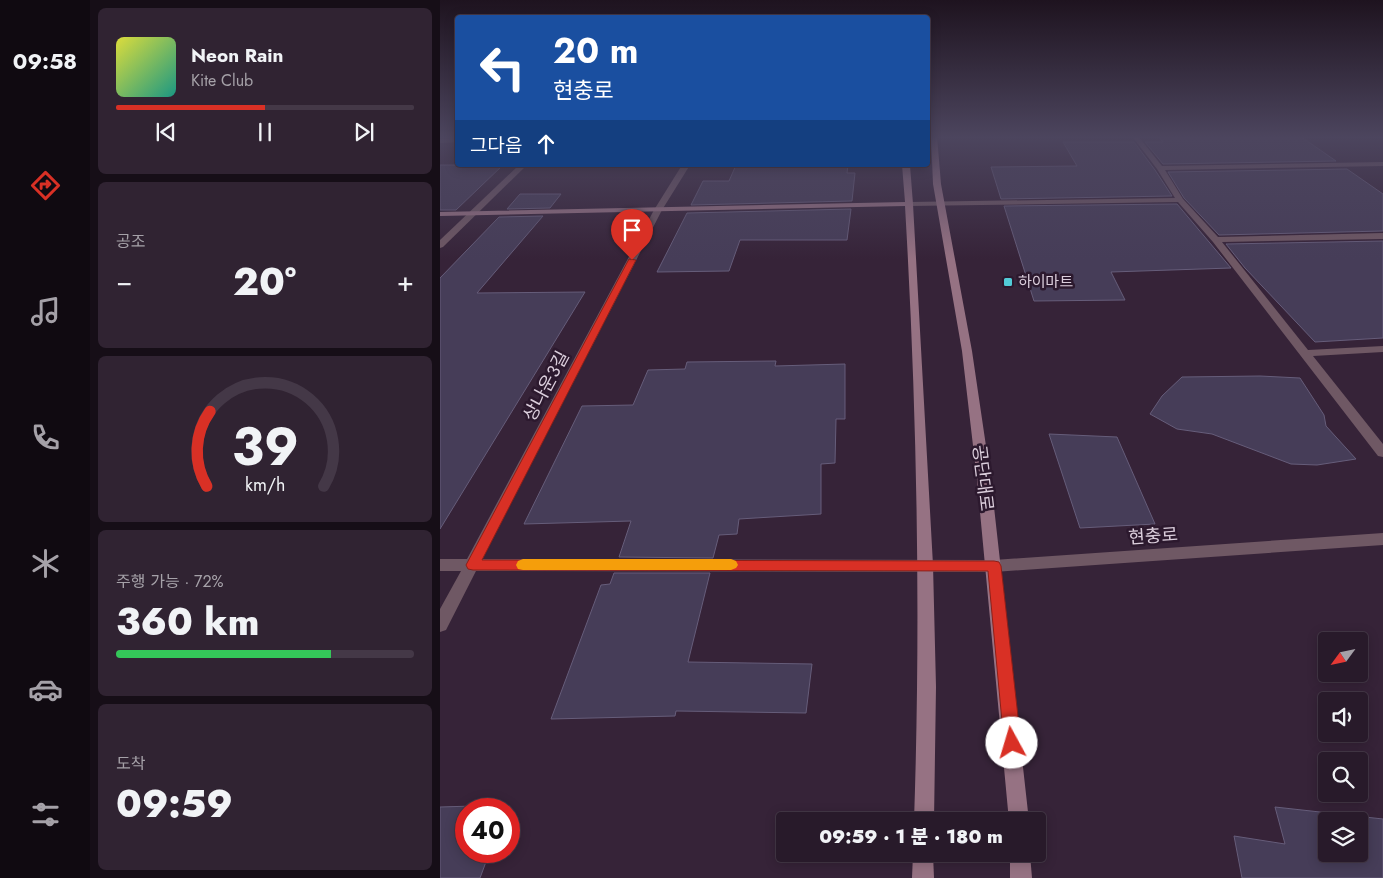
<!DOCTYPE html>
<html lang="ko">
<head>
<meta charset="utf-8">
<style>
	:root { --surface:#281a2a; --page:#302332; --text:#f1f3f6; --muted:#a5a1a8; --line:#443847; --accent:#d93025 }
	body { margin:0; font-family:Jost,"Noto Sans KR",sans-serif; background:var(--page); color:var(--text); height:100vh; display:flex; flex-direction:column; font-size:19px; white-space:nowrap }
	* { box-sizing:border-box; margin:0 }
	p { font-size:16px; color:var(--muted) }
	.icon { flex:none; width:28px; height:28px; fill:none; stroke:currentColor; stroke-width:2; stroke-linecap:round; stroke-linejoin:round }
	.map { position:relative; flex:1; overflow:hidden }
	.panel { display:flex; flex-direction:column; gap:8px; padding:8px; background:#160e17; width:350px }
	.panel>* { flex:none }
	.guide { position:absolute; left:15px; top:15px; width:475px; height:152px; border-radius:5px; box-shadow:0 2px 12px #0003,0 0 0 1px var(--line); background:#1a4fa0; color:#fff; overflow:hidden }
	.needle { width:32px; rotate:237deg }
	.buttons { position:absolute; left:878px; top:632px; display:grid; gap:10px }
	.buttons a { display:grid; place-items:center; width:50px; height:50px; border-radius:5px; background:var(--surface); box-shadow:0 2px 12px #0003,0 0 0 1px var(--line); font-size:25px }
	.speed { position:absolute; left:15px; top:798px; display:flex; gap:10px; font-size:25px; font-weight:700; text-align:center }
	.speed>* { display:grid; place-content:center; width:65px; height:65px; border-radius:50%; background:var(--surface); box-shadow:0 2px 12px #0003,0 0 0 1px var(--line); line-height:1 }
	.speed .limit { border:8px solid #d22; background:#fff; color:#111 }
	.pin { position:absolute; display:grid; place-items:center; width:42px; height:42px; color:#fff; margin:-51px -21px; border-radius:50% 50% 50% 0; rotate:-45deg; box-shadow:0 0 5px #0007 }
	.pin .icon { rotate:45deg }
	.me { position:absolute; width:55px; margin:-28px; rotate:354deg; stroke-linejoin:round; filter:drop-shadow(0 0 4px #0008) }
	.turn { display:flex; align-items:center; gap:18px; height:105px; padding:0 15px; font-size:22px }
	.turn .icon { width:65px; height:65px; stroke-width:2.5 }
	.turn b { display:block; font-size:35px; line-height:42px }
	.then { display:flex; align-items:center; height:48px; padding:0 15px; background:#0003; gap:10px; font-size:19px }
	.big { font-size:38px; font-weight:800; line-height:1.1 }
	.panel .widget { flex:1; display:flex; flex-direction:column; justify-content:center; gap:8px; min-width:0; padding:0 18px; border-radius:8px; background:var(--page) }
	.panel .dial { align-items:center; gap:0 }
	.dial svg { height:130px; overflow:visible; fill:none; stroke:var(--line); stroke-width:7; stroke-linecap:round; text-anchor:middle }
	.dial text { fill:var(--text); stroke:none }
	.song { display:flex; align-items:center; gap:15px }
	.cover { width:60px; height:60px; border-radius:8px; background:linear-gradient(135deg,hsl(60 70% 55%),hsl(170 70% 35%)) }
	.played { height:5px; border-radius:2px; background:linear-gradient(90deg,var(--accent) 50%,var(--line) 50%) }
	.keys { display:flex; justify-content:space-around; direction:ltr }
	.heat { display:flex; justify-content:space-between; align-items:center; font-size:28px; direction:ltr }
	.charge { height:8px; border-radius:4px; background:linear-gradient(90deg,#34c759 72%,var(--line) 0) }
	.trip { position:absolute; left:336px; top:812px; width:270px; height:50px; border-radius:5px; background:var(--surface); box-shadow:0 2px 12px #0003,0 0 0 1px var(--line); font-weight:800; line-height:50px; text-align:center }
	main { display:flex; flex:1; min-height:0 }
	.tab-bar { display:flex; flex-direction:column; width:90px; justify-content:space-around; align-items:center; background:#100a11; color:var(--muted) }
	.tab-bar .icon { width:35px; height:35px }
	.tab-bar .current { color:var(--accent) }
	.tab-bar b { font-size:22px; color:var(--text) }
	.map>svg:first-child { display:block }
	.building { fill:#463d58; stroke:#665d7a; fill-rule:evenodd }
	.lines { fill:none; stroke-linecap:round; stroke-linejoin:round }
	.street { fill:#6f5864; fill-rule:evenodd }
	.secondary { fill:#967283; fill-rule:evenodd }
	.route { fill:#d93025; stroke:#8d1f18 }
	.slow { fill:#f59e0b }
	.poi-dot { fill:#52cbd7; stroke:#2c192e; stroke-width:2 }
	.labels { text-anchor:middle; stroke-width:5; stroke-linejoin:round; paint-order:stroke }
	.far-poi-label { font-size:15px; fill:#dbcedc; stroke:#2c192e; text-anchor:start }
	.street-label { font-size:18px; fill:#dbcedc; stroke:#2c192e }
</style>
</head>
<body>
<main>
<nav class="tab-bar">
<b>09:58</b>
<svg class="icon current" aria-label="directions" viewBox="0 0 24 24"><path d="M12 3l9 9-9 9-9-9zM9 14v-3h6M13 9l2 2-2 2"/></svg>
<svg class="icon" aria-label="music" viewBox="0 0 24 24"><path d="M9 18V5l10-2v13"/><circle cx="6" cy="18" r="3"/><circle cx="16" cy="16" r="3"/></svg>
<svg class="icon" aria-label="phone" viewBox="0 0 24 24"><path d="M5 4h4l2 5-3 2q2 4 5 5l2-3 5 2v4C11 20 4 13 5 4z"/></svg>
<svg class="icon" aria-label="climate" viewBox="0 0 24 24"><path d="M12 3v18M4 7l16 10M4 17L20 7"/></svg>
<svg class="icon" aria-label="car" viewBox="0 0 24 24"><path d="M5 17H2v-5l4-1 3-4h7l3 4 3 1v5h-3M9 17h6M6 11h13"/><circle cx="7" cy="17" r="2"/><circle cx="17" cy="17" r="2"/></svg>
<svg class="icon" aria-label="filters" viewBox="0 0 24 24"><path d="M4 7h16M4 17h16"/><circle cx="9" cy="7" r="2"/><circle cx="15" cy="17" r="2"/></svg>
</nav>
<section class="panel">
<div class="widget">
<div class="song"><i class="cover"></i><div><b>Neon Rain</b><p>Kite Club</p></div></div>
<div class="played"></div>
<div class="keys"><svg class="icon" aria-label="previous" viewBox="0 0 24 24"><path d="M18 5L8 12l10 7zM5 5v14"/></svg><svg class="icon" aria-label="pause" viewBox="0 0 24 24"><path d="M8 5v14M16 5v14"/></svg><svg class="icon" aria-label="next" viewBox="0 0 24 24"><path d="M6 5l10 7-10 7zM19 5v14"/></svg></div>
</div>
<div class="widget"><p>공조</p>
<div class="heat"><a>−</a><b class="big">20°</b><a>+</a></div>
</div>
<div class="widget dial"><svg viewBox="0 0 100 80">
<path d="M14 69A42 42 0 1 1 86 69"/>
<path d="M14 69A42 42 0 0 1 16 23" stroke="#d93025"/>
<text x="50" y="56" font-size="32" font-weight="700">39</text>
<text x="50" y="72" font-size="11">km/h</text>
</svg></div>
<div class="widget"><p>주행 가능 · 72%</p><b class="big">360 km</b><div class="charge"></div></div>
<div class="widget"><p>도착</p><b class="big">09:59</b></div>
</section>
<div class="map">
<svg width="943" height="878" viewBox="0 0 943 878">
	<rect width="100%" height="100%" fill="#362338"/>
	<g class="building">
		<polygon points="718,136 860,136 896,161 723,164 705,142 723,142"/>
		<polygon points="623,142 694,142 715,170 732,196 561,199 551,167 637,166"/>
		<polygon points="0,165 63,165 16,210 0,210"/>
		<polygon points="296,165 408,165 407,173 415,173 412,201 251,205 263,181 289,181"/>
		<polygon points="907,169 943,194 943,231 779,235 744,198 728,172"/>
		<polygon points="80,194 121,194 110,208 67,209"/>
		<polygon points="737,204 791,268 671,272 685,300 594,301 564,206"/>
		<polygon points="411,209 407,240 300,240 289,271 217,272 247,213"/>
		<polygon points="103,216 37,293 145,292 0,529 0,278 59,217"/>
		<polygon points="943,241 943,338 875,342 805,268 786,244"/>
		<polygon points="336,361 335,366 405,364 405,419 396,419 395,463 381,464 381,514 299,519 297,534 279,535 273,558 179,557 191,521 84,524 142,406 193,405 208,370 245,369 247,362"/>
		<polygon points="820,376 860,378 884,415 886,426 916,459 877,465 851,464 772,434 737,429 710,414 722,396 742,377"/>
		<polygon points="609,434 677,437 715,524 640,528"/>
		<polygon points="174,573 270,573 248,662 372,664 366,713 236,711 235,716 111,719 161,585 170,584"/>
		<polygon points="67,805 66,809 26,809 26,851 50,851 40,878 0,878 0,807"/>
		<path d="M835,807l108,12v59h-141l-8,-42 51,8zM886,821h33v33h-33z"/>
	</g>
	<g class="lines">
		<g class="street">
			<polygon points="692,136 698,136 722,166 943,162 943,166 725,170 743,199 778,237 943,233 943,239 782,242 868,350 943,346 943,352 873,356 943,444 943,457 938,456 773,242 738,202 469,206 465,204 469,202 735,198 717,169"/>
			<polygon points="18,138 18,142 0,143 0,139"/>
			<polygon points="79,165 87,165 3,247 0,248 0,240"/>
			<polygon points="242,165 250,165 222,210 42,559 554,560 943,533 943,545 554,572 36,571 6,630 0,632 0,609 21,571 0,571 0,559 27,559 214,210"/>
		</g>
		<g class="secondary">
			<polygon points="491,136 497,136 501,184 532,351 551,480 589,821 569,821 537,480 522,351 493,184"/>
			<path d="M462,165h8l3,39 20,361 3,122 -2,134h-20c7,-205 3,-410 -9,-615l-465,10v-4l465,-10z"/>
			<polygon points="473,854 493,854 494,878 472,878"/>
			<polygon points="570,854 590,854 592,878 570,878"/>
		</g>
	</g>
	<linearGradient id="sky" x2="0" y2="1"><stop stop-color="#1e131f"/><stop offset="0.53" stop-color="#4c455e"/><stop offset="1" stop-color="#4c455e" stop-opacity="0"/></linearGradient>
	<rect width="943" height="259" fill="url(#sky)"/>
	<polygon class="route" points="189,259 196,260 42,560 554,561 559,562 561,566 581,743 578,748 572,751 566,748 564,743 548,571 33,570 28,569 26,565"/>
	<polygon class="slow" points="83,559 291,559 296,561 298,565 296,568 291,570 83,570 78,569 76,565 78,561"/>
	<rect class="poi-dot" x="563" y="277" width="10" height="10" rx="2.5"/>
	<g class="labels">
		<g class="far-poi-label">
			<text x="578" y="287">하이마트</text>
		</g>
		<g class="street-label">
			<text transform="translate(106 386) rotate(-62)" y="6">상나운3길</text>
			<text transform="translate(543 478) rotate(83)" y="6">공단대로</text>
			<text transform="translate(713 536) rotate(-4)" y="6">현충로</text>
		</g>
	</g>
</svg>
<div class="buttons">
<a><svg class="needle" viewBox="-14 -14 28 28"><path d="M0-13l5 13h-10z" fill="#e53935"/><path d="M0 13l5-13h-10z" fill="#a5a1a8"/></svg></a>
<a><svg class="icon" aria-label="sound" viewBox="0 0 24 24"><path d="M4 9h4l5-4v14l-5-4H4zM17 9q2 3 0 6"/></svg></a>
<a><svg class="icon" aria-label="search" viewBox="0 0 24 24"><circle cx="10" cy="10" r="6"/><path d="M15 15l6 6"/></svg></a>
<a><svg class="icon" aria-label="layers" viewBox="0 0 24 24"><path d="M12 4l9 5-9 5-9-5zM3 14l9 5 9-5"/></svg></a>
</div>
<div class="speed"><div class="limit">40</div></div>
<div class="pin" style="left:192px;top:260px;background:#d93025"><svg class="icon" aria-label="arrive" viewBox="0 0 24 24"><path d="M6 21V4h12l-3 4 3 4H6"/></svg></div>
<svg class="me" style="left:572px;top:743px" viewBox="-20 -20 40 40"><circle r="19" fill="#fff"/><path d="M0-13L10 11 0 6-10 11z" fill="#d93025"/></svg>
<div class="trip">09:59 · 1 분 · 180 m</div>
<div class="guide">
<div class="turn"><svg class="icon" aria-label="left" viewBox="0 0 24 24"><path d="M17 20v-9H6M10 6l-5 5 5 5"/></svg><div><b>20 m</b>현충로</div></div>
<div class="then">그다음<svg class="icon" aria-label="ahead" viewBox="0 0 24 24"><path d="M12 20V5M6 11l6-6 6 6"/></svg></div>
</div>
</div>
</main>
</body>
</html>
